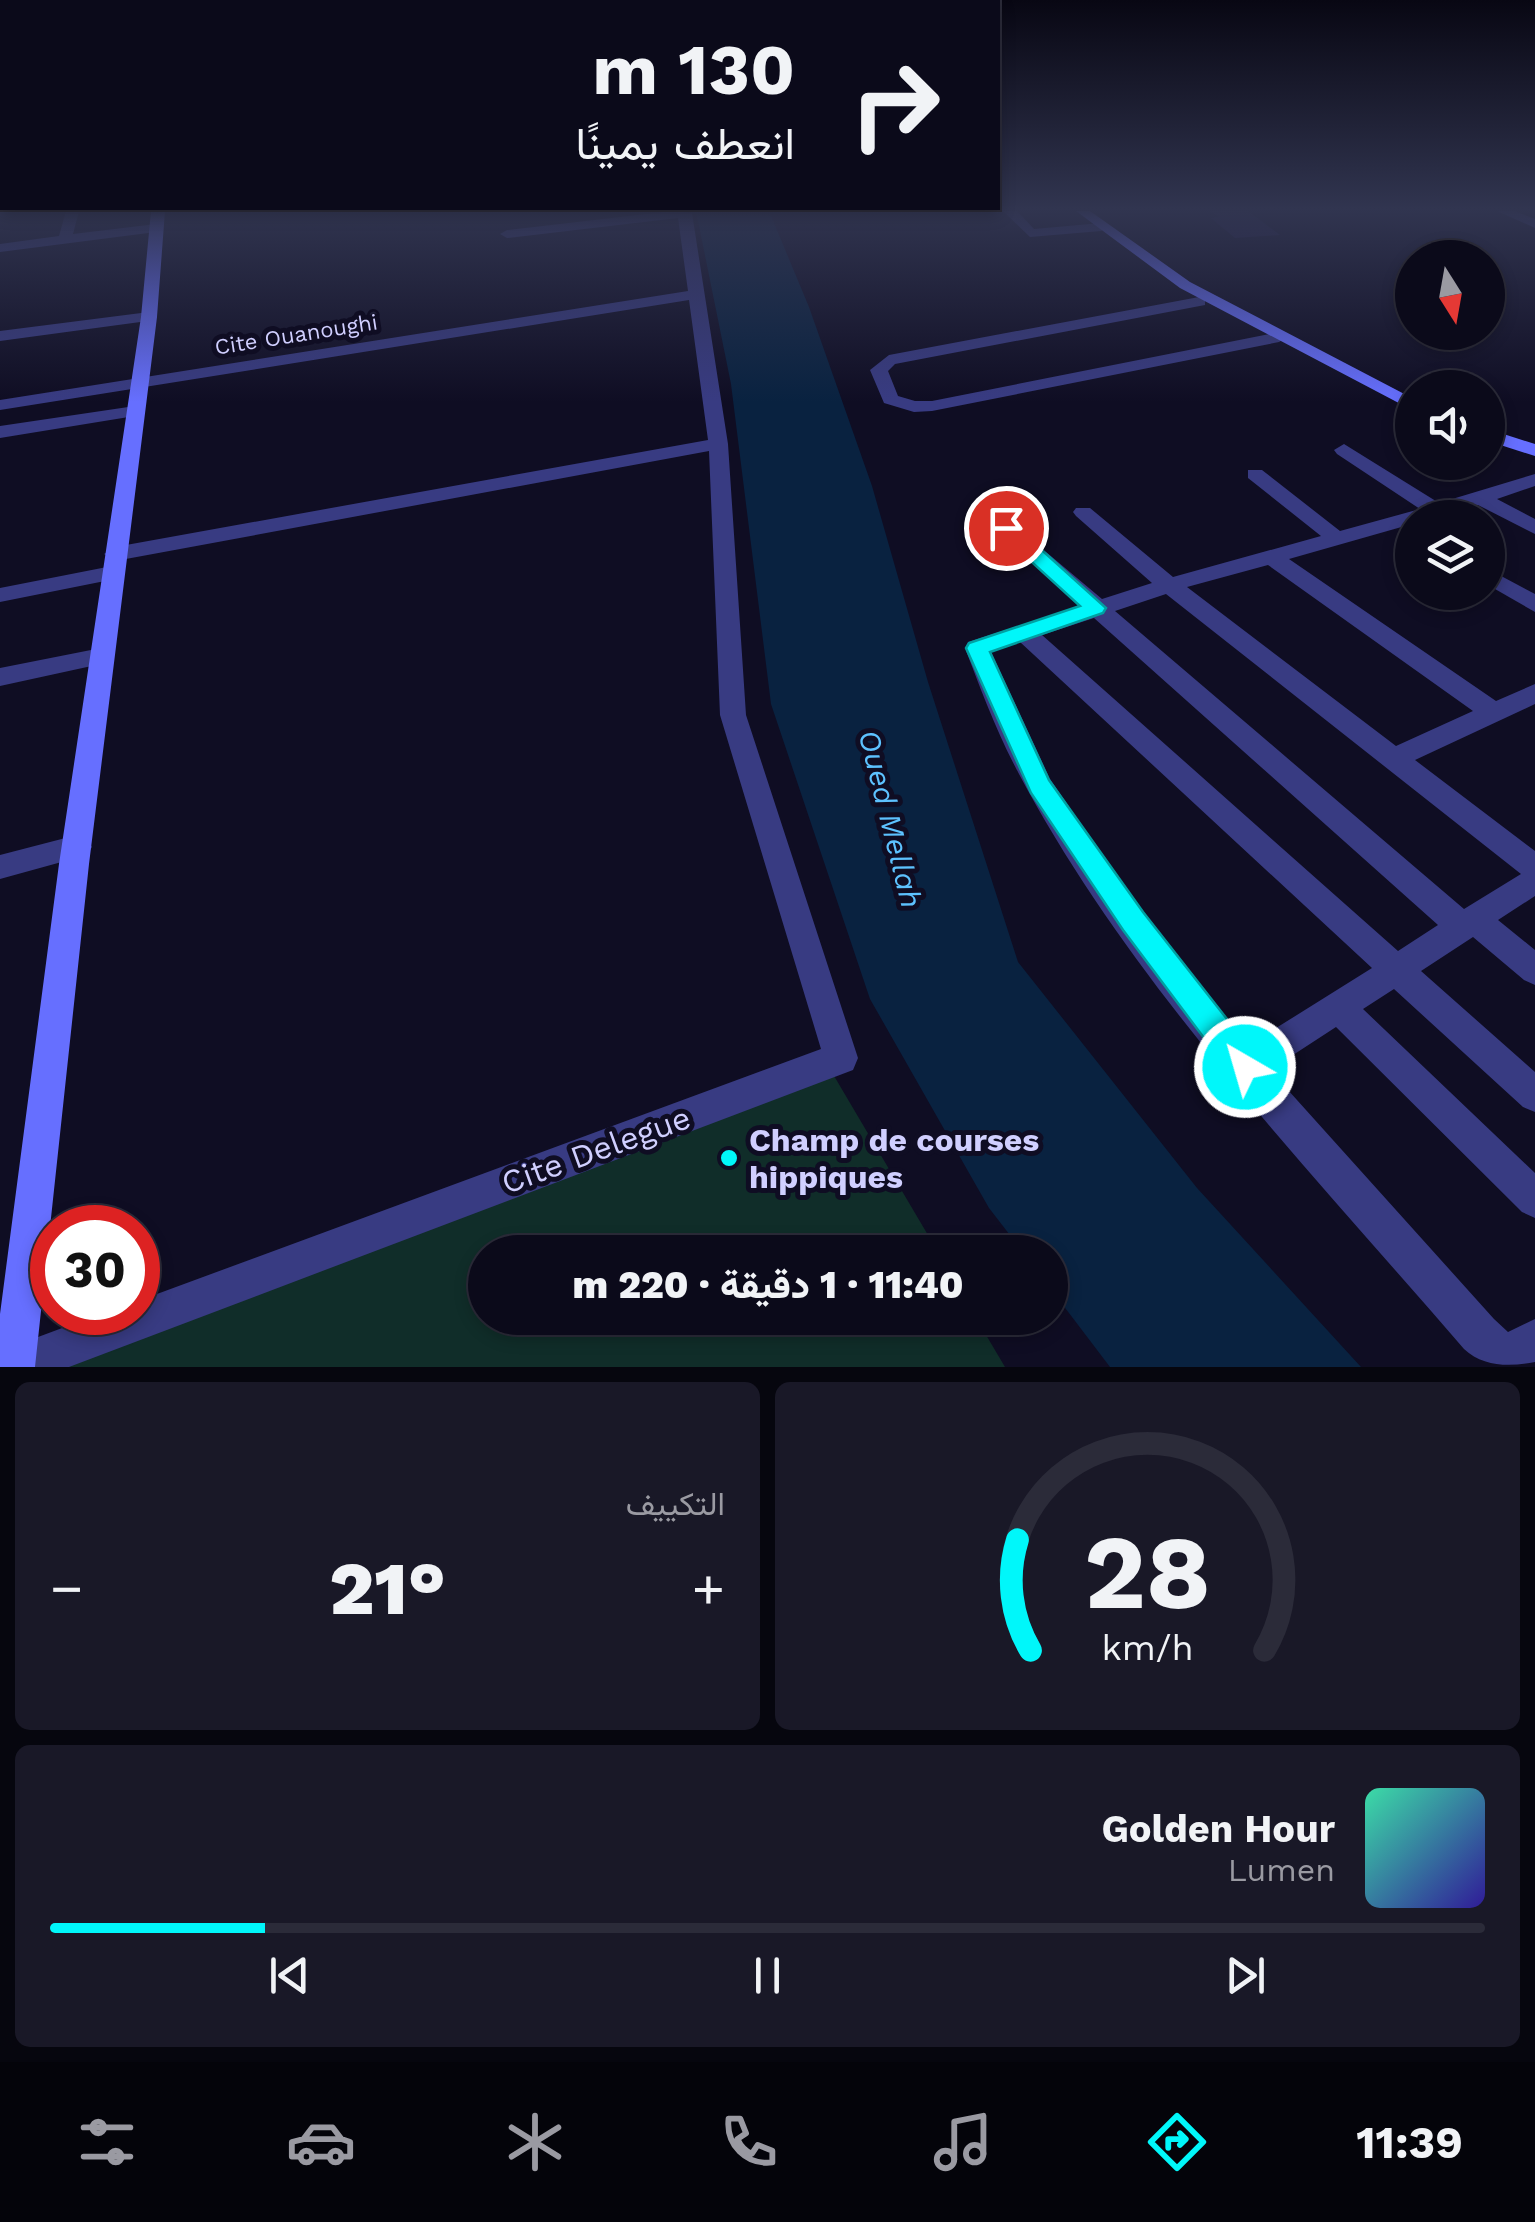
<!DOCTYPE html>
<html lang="ar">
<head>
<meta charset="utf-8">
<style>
	:root { --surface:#0b0a1a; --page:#191827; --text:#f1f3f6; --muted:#9a9aa2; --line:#2b2b39; --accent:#00f7fa }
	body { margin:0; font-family:"Work Sans",Vazirmatn,sans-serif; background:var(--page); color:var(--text); direction:rtl; height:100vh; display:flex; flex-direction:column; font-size:38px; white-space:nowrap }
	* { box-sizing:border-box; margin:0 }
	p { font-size:32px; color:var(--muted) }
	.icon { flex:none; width:55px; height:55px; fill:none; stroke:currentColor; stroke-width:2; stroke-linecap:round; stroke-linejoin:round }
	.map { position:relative; height:1367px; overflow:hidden; direction:ltr }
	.panel { display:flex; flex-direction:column; gap:15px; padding:15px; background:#06060e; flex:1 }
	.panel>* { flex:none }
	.hud { position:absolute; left:0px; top:0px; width:1000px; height:210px; box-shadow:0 5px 15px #0003,0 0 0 2px var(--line); direction:rtl; background:#0b0a1a; color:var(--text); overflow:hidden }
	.needle { width:65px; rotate:169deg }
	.fabs { position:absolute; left:1395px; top:240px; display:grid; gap:20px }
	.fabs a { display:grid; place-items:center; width:110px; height:110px; border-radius:50%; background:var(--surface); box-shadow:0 5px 15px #0003,0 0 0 2px var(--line); font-size:50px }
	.speed { position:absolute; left:30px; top:1205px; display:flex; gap:20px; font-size:50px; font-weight:700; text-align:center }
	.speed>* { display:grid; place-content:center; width:130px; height:130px; border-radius:50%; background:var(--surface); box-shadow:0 5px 15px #0003,0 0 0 2px var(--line); line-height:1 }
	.speed .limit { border:15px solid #d22; background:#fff; color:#111 }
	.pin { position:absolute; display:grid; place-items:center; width:85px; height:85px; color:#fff; margin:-42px; border:5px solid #fff; border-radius:50%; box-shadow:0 2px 10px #0007 }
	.me { position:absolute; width:110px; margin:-55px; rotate:322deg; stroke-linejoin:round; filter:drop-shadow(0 0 8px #0008) }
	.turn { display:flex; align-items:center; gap:35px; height:210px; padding:0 40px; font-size:45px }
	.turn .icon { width:130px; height:130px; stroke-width:2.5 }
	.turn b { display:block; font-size:70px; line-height:85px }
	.big { font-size:75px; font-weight:800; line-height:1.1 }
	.panel .tile { flex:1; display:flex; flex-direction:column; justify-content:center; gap:15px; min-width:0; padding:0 35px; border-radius:15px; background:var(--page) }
	.panel .dial { align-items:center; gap:0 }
	.dial svg { height:260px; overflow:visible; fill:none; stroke:var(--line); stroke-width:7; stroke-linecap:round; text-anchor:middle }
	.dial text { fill:var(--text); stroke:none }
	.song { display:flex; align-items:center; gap:30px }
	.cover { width:120px; height:120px; border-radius:15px; background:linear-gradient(135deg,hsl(160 70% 55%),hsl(250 70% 35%)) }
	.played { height:10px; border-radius:5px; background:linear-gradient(90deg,var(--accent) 15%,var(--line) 15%) }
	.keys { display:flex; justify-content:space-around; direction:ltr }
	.heat { display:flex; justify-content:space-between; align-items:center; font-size:55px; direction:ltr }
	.panel .tiles { flex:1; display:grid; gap:15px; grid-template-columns:1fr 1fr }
	.tile:last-child { grid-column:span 2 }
	.trip { position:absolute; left:468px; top:1235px; width:600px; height:100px; border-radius:50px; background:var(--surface); box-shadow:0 5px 15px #0003,0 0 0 2px var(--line); font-weight:800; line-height:100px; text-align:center; direction:rtl }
	.tabs { display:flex; height:160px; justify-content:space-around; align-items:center; background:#04040a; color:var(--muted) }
	.tabs .icon { width:70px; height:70px }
	.tabs .active { color:var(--accent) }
	.tabs b { font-size:45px; color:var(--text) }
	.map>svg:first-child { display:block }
	.green { fill:#102d29 }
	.water { fill:#092240 }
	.building { fill:#1e1944 }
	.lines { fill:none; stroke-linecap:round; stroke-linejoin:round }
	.street { fill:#383b82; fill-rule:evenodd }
	.secondary { fill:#666fff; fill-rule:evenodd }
	.route { fill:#00f7fa; stroke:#00a1a2; stroke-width:2.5 }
	.poi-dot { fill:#00f7fa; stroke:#0f0d23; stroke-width:4 }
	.labels { text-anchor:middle; stroke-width:10; stroke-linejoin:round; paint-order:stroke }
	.far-street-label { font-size:22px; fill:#d0cfff; stroke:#0f0d23 }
	.water-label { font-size:30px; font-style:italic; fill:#5dc2ff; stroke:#0f0d23 }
	.near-poi-label { font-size:32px; font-weight:bold; fill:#d0cfff; stroke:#0f0d23; text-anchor:start }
	.near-street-label { font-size:32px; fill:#d0cfff; stroke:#0f0d23 }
</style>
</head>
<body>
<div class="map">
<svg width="1535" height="1367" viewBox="0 0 1535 1367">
	<rect width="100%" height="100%" fill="#0f0d23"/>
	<polygon class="green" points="827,1064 938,1252 485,1252 485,1318 976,1318 1005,1367 50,1367"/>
	<polygon class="water" points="696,211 769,211 809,307 872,486 928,682 1018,962 1197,1188 1361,1367 1110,1367 1050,1288 1050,1252 1023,1252 989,1208 870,999 771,704 731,384"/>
	<polygon class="building" points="1210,211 1248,211 1280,235 1235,238 1211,218 1219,217"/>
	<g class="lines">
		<g class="street">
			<polygon points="66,211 79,211 73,234 156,224 163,228 156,232 0,252 0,244 59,236"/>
			<polygon points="672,211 692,213 728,444 746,715 858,1058 853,1070 69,1367 0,1367 0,1352 14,1346 105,1312 138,1312 138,1301 821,1049 720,715 709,451 115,561 104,554 115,547 708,440 689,300 0,410 0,400 688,291 678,218 507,238 500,234 507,230"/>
			<polygon points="1003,211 1017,211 1034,229 1101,223 1108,227 1101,231 1030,237"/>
			<polygon points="1497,211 1514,211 1535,219 1535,228"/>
			<polygon points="1199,297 1205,299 1205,305 895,364 888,371 898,396 915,401 932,401 1279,332 1287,337 1279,342 932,411 914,412 884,403 870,370 889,355"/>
			<polygon points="149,312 157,317 155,320 0,341 0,331"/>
			<polygon points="135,406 141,407 141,415 0,438 0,426"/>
			<path d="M1344,444l95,59 96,-29v12l-38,13 38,20v15l-57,-29 -41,13h-25v6l-123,35 207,142 39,-17v20l-120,56 120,91v45l-37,24 37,30v35l-11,-5 -51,-43 -52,34 114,101v40l-12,-5 -129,-118 -31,20 172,164v45l-13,-6 -186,-185 -66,43 224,249 14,13 27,-13v43c-25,5 -52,5 -71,-13 -155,-180 -333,-364 -445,-575 -22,-41 -38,-84 -54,-126l3,-6 113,-36 -81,-73 -4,-4 4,-4h14l88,74 50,-16 -76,-67 -3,-4 3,-4h14l83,69 148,-41 -73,-58v-8h14l78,61 80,-22 -83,-55 -3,-4zM1268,565l205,146 -77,35 -209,-159zM1166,594l355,280 -57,35 -349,-298zM1094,618l344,307 -40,26 -356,-316zM1020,642l352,326 -123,77 -101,-123 -98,-143 -59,-127z"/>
			<polygon points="112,566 123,573 120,578 0,602 0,588"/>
			<polygon points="1488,569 1535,594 1535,612 1488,585"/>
			<polygon points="101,648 113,656 110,662 0,686 0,668"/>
			<polygon points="77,835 87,839 92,847 87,855 0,879 0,855"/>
		</g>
		<g class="secondary">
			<polygon points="151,211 165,211 157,317 89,864 35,1367 0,1367 0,1314 59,864 141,317"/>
			<polygon points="1076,211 1090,211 1190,282 1412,398 1412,410 1180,288"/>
			<polygon points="1488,429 1535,444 1535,456 1488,441"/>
		</g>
	</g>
	<linearGradient id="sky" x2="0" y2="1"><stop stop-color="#080713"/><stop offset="0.52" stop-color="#313550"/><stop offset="1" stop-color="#313550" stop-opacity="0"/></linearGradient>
	<rect width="1535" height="402" fill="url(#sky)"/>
	<polygon class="route" points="1006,523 1013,524 1106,608 1103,613 990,652 1049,780 1143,912 1256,1056 1261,1067 1256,1078 1245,1082 1234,1078 1123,930 1031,793 966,648 969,643 1080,606 1000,533 1000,524"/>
	<circle class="poi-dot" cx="729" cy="1158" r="10"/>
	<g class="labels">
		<g class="far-street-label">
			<text transform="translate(296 334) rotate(-9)" y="8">Cite Ouanoughi</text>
		</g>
		<g class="water-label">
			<text transform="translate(890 819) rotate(76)" y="10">Oued Mellah</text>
		</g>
		<g class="near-poi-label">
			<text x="749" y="1151">Champ de courses<tspan x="749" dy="37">hippiques</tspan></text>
		</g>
		<g class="near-street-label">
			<text transform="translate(596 1150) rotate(-20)" y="11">Cite Delegue</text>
		</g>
	</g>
</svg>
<div class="fabs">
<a><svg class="needle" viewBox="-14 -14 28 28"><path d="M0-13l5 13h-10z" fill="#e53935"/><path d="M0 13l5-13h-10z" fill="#9a9aa2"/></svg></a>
<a><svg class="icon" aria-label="sound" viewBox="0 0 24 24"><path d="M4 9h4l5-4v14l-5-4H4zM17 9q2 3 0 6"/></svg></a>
<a><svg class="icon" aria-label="layers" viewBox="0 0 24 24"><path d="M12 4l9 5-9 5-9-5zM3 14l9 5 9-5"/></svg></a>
</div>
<div class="speed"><div class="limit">30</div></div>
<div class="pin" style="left:1006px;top:528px;background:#d93025"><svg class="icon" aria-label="arrive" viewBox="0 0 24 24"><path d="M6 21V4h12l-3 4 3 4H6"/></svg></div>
<svg class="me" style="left:1245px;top:1067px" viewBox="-20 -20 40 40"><circle r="17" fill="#00f7fa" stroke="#fff" stroke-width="3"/><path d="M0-11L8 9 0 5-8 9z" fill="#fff"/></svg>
<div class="trip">11:40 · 1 دقيقة · 220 m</div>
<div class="hud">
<div class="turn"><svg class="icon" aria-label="right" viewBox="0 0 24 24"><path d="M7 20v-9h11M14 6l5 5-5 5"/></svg><div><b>130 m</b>انعطف يمينًا</div></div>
</div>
</div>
<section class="panel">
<div class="tiles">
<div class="tile dial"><svg viewBox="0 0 100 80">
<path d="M14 69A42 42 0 1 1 86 69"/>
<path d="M14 69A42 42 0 0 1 10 35" stroke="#00f7fa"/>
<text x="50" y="56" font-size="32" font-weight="700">28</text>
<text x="50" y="72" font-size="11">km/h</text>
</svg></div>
<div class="tile"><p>التكييف</p>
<div class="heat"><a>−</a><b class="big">21°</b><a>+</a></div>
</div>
<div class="tile">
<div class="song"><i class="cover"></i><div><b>Golden Hour</b><p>Lumen</p></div></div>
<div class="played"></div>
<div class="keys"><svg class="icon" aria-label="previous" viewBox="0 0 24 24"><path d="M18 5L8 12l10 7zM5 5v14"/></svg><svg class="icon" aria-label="pause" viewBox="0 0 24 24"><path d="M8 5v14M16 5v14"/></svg><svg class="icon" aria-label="next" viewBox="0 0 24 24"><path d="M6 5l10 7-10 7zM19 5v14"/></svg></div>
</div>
</div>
</section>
<nav class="tabs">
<b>11:39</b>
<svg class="icon active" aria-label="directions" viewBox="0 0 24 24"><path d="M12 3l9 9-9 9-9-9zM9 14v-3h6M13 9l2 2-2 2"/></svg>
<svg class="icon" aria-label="music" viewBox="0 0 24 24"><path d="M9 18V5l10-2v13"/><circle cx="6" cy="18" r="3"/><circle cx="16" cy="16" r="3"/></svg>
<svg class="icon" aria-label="phone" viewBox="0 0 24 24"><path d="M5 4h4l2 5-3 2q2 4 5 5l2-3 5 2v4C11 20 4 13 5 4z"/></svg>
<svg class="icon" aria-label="climate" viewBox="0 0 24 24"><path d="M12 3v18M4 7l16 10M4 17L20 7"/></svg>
<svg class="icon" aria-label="car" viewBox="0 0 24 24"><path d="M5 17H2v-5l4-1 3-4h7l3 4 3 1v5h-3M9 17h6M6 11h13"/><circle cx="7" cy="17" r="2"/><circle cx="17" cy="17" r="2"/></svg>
<svg class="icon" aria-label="filters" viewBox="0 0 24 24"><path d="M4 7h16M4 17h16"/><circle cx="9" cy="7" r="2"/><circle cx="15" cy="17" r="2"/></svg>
</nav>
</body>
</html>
